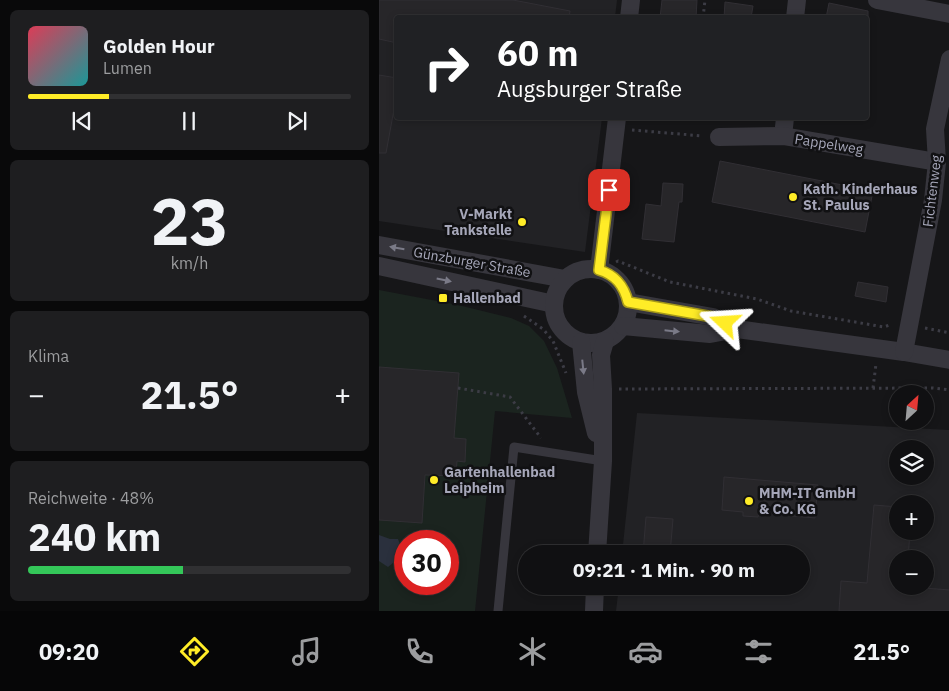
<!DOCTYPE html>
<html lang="de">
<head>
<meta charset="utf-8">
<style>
	:root { --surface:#101012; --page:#1e1e20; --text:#f1f3f6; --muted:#9c9d9f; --line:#303032; --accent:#ffec27 }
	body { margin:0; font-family:"IBM Plex Sans",sans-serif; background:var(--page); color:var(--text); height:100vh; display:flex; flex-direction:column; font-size:19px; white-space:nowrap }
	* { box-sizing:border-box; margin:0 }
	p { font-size:16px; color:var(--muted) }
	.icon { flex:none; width:28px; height:28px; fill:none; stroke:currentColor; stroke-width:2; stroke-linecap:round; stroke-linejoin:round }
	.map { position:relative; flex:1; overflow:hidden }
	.panel { display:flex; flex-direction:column; gap:10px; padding:10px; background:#09090a; width:379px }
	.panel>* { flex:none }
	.top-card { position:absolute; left:15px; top:15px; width:475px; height:105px; border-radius:5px; box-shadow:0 2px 8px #0003,0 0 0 1px var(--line); background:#202124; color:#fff; overflow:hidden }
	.needle { width:32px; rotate:26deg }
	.controls { position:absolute; left:510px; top:385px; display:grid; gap:10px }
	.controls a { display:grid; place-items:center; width:45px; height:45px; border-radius:50%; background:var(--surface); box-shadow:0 2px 8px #0003,0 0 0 1px var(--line); font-size:25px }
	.speed { position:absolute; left:15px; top:530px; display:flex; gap:10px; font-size:25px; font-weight:700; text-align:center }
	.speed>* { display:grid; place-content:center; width:65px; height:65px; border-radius:50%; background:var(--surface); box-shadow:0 2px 8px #0003,0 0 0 1px var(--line); line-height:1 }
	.speed .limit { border:8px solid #d22; background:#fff; color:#111 }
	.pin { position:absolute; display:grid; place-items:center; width:42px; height:42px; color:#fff; margin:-21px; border-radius:10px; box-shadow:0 2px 8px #0006 }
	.me { position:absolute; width:55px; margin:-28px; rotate:290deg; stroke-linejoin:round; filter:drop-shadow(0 0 4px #0008) }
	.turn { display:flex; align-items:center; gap:18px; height:105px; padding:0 20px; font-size:22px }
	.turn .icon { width:65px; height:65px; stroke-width:2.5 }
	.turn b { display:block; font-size:35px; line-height:42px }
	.big { font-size:38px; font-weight:800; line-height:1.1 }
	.panel .tile { flex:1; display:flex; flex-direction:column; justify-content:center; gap:8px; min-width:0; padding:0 18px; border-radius:8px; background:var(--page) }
	.panel .dial { align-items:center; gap:0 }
	.dial b { font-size:65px; line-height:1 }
	.song { display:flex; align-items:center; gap:15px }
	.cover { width:60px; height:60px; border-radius:8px; background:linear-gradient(135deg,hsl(350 70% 55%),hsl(180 70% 35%)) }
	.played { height:5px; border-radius:2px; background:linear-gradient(90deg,var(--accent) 25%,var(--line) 25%) }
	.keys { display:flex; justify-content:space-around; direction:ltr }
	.heat { display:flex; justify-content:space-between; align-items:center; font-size:28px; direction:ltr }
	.charge { height:8px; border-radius:4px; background:linear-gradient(90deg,#34c759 48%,var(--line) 0) }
	.trip { position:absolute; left:139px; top:545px; width:292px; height:50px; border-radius:25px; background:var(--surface); box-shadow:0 2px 8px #0003,0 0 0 1px var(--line); font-weight:800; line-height:50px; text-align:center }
	.menu { display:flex; height:80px; justify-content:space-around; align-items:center; background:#060607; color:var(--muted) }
	.menu .icon { width:35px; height:35px }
	.menu .active { color:var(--accent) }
	.menu b { font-size:22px; color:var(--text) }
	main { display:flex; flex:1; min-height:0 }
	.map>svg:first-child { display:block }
	.built { fill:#222225; fill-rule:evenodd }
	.green { fill:#1b241f; fill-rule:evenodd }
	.water { fill:#2a303d }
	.building { fill:#272629; stroke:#312f34 }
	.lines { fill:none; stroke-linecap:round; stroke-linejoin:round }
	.path { stroke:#3c3c45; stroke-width:3; stroke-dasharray:2.5 4; stroke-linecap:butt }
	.service { stroke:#37363d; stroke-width:9 }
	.minor { stroke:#37363d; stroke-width:18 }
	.oneway { fill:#7a7a87 }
	.route-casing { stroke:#a69919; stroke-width:12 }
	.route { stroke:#ffec27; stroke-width:9 }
	.poi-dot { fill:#ffec27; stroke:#111113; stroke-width:2 }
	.labels { text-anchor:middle; stroke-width:5; stroke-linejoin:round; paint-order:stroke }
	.street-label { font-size:14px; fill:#a6a7b9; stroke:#111113 }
	.poi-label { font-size:14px; font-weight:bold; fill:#a6a7b9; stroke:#111113; text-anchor:start }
</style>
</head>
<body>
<main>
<section class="panel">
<div class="tile">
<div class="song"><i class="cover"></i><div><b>Golden Hour</b><p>Lumen</p></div></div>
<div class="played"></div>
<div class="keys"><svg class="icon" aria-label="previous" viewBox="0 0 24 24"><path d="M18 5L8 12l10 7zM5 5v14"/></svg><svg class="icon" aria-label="pause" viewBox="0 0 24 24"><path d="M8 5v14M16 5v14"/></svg><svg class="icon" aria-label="next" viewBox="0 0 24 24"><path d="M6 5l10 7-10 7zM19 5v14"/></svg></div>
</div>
<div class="tile dial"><b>23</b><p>km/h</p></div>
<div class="tile"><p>Klima</p>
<div class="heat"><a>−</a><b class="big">21.5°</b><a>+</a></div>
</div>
<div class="tile"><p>Reichweite · 48%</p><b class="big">240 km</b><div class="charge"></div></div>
</section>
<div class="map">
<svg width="571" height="611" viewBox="0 0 571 611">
	<rect width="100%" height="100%" fill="#161618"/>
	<g class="built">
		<polygon points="0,0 238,0 236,17 18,18 18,118 223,118 206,252 0,221"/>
		<path d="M258,413l312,17v181h-333l3,-25h182v-32h-179zM519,449h27v27h-27zM519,504h27v27h-27zM519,559h27v27h-27z"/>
	</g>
	<path class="green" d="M0,290l79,15 53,13 18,8 15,15 13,27 15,50 -77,-7 -20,200h-96zM26,541h43v43h-43z"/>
	<path class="water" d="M0,535l11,4h8c5,11 0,21 -10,28l-9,-6z"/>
	<g class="building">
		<polygon points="0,0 134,0 191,11 190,18 18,18 18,43 0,39"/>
		<polygon points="283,0 318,0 317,18 281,18"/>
		<polygon points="346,2 374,6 372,18 345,18"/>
		<polygon points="450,3 489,11 489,18 447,18"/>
		<polygon points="0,75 18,78 18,93 7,153 0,153"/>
		<polygon points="341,161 494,191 486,232 333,202"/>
		<polygon points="284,183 304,184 303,202 300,202 295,242 263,239 267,204 282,206"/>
		<polygon points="479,282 509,287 507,302 476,296"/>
		<polygon points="0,367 80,373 75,438 87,439 86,462 78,461 77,476 46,475 43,523 0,520"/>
		<polygon points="345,477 439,485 436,518 380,513 379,517 364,516 364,512 343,510"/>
		<polygon points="495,505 519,507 519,531 531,531 529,559 519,559 519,586 571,590 571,611 460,611 462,581 488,583"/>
		<polygon points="267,517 294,519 291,554 264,554"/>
	</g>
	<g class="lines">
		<g class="path">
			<polyline points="324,18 326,0"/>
			<polyline points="253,130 324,136"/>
			<polyline points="237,262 239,261 291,282 378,299 412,311 505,327 513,324"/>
			<polyline points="145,316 164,329 174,341 187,373"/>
			<polyline points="546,328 571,333"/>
			<polyline points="79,388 131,397 162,438"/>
			<polyline points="494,388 497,364"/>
			<polyline points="240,389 554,388 571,390"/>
		</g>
		<polyline class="service" points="119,611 135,447 224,461"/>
		<g class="minor">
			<polyline points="498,0 571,14"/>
			<polyline points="250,18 252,0"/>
			<polyline points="416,18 418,0"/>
			<polyline points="404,136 406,118"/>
			<polyline points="340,137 404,136 558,162"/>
			<polyline points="0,245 186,279"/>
			<polyline points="0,266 175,304"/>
			<circle cx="212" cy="306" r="37"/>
			<polyline points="220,270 238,118"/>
			<polyline points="249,302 334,317 358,329"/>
			<polyline points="244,326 331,334 358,329 525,352 571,360"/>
			<polyline points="202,342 207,392 217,433"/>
			<polyline points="525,352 554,200 558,162 556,129 571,59"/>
			<polyline points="218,554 224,461 224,389 222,355 226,341"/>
			<polyline points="215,611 216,586"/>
		</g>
	</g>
	<defs><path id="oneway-solid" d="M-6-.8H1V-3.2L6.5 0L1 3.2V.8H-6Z" transform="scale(1.25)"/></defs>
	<g class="oneway">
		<use href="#oneway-solid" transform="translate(18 248) rotate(-170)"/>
		<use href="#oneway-solid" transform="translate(65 280) rotate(12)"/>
		<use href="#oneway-solid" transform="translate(293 331) rotate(6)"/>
		<use href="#oneway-solid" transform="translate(204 367) rotate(84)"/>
	</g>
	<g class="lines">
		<defs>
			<path id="route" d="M230,190l-10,80c17,5 25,16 29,32l85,15 12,6"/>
		</defs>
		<use href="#route" class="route-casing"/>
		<use href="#route" class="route"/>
	</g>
	<g class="poi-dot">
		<circle cx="414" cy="197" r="5"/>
		<circle cx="143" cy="222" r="5"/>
		<rect x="59" y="293" width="10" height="10" rx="2.5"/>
		<circle cx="55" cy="480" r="5"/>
		<circle cx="370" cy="501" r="5"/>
	</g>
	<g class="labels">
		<g class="street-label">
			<text transform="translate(450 144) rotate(9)" y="5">Pappelweg</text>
			<text transform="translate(553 191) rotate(-83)" y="5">Fichtenweg</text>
			<text transform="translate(93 262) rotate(10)" y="5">Günzburger Straße</text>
		</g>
		<g class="poi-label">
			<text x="424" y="194">Kath. Kinderhaus<tspan x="424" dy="16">St. Paulus</tspan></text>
			<text x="133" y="219" text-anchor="end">V-Markt<tspan x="133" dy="16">Tankstelle</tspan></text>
			<text x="74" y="303">Hallenbad</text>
			<text x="65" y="477">Gartenhallenbad<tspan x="65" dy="16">Leipheim</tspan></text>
			<text x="380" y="498">MHM-IT GmbH<tspan x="380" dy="16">&amp; Co. KG</tspan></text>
		</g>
	</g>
</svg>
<div class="controls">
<a><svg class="needle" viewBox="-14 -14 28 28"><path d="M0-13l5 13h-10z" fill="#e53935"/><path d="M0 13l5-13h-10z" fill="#9c9d9f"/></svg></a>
<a><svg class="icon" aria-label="layers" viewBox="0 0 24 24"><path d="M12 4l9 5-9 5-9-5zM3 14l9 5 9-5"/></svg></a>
<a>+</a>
<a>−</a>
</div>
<div class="speed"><div class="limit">30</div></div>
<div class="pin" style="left:230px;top:190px;background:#d93025"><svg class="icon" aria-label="arrive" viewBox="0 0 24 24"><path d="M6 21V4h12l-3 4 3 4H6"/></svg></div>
<svg class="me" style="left:346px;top:323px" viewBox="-20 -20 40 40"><path d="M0-17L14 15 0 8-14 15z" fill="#ffec27" stroke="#fff" stroke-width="4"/></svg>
<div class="trip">09:21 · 1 Min. · 90 m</div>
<div class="top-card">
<div class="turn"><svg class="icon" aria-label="right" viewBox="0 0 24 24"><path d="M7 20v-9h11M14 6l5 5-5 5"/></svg><div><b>60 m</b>Augsburger Straße</div></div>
</div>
</div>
</main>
<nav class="menu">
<b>09:20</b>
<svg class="icon active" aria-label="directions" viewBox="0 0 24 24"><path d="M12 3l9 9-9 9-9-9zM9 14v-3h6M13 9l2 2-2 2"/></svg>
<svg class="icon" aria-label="music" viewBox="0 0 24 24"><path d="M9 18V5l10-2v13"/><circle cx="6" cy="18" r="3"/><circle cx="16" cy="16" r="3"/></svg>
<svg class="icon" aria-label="phone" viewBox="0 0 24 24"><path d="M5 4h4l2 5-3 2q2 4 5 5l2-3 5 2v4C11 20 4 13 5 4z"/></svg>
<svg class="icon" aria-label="climate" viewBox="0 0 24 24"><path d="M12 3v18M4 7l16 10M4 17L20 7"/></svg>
<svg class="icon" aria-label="car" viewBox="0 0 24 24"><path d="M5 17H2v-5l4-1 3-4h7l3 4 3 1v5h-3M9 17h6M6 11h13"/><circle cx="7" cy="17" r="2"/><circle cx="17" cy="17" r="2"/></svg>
<svg class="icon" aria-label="filters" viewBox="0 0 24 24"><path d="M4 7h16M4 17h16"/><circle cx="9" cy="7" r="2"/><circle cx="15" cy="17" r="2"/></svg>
<b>21.5°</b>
</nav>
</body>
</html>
